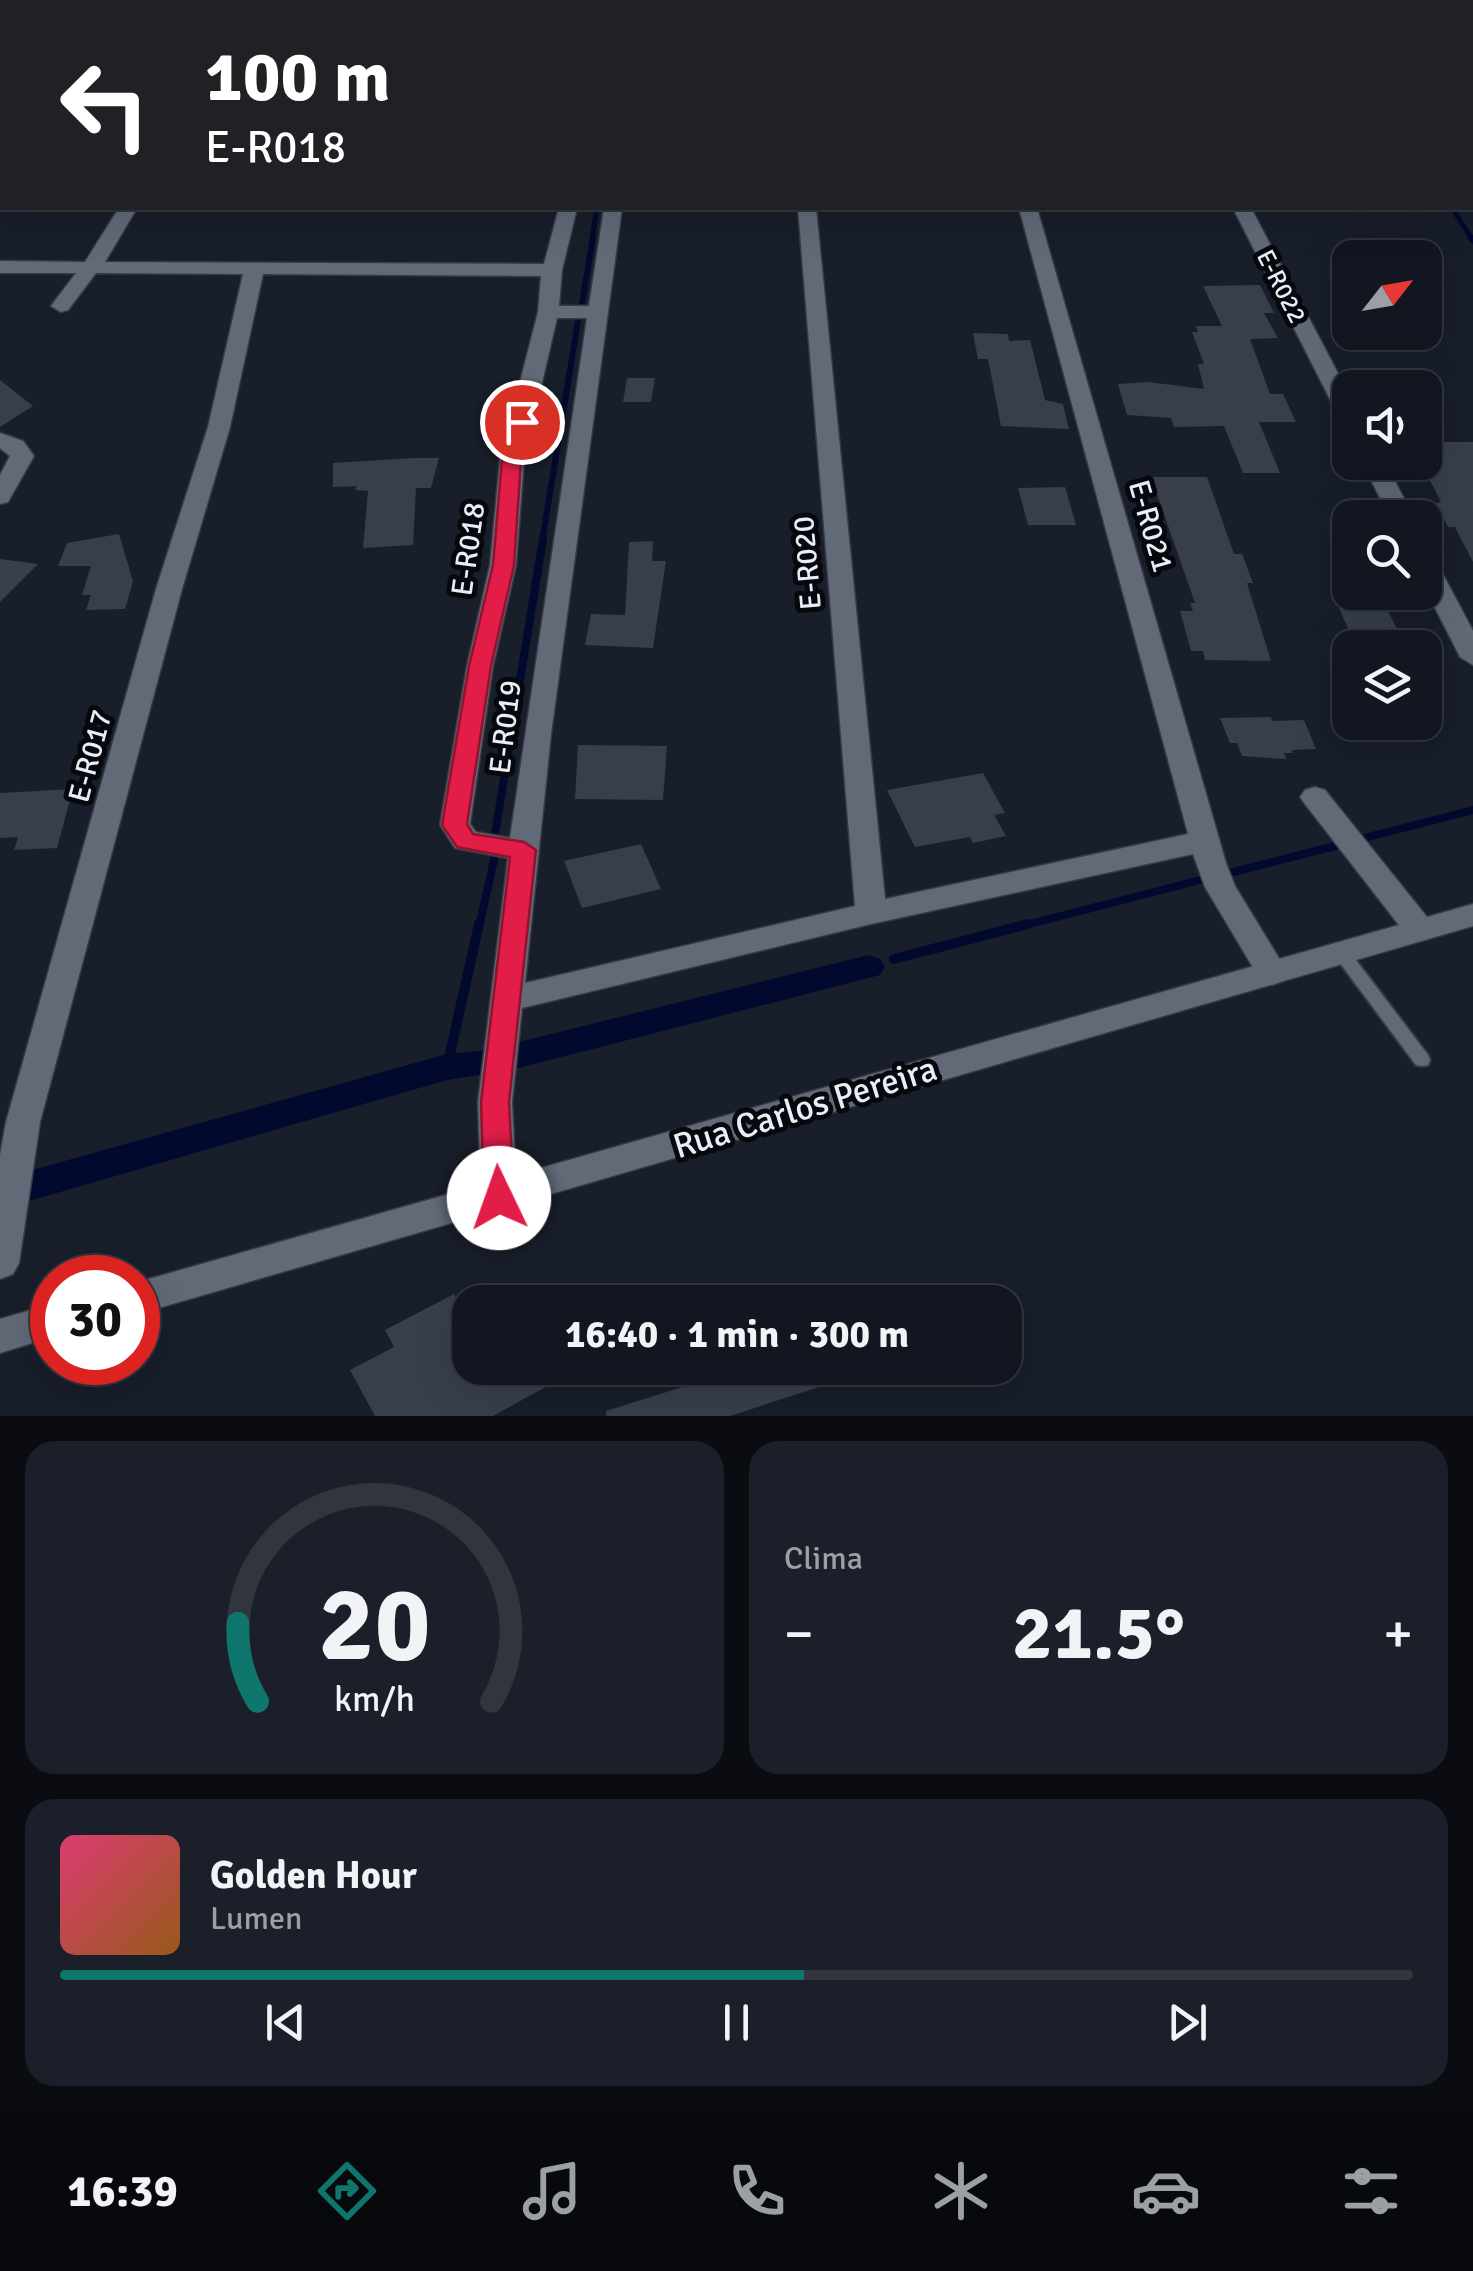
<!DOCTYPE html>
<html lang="pt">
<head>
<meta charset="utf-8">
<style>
	:root { --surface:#121620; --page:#1b1f29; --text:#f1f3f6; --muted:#9c9fa5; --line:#31353e; --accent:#0f766e }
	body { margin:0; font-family:Signika,sans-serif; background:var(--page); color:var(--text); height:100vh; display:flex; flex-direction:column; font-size:38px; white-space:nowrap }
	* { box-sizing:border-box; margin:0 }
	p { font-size:32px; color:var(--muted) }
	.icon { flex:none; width:55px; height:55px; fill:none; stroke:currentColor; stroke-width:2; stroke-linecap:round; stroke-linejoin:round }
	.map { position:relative; height:1416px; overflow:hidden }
	.sheet { display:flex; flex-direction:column; gap:25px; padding:25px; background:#0a0c12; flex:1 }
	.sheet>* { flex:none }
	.guide { position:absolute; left:0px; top:0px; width:1475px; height:210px; box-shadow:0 10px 40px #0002,0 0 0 2px var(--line); background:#202124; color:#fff; overflow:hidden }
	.needle { width:65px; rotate:59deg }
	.fabs { position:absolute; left:1332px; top:240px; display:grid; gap:20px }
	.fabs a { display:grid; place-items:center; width:110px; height:110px; border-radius:20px; background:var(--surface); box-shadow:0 10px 40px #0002,0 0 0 2px var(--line); font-size:50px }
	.speed { position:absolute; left:30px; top:1255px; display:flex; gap:20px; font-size:50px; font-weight:700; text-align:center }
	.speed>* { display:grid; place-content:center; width:130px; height:130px; border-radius:50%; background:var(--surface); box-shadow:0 10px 40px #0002,0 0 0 2px var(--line); line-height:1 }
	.speed .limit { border:15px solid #d22; background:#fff; color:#111 }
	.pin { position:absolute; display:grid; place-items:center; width:85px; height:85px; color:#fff; margin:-42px; border:5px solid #fff; border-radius:50%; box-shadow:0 2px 10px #0007 }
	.me { position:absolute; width:110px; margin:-55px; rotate:357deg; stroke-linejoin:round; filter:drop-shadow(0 0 8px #0008) }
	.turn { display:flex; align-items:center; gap:35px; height:210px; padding:0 40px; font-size:45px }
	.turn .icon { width:130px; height:130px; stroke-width:2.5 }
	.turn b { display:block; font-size:70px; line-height:85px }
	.big { font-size:75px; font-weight:700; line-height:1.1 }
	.sheet .widget { flex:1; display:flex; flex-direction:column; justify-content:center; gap:15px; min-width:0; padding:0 35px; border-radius:30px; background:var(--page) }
	.sheet .dial { align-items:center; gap:0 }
	.dial svg { height:260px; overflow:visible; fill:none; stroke:var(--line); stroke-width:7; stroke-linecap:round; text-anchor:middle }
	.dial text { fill:var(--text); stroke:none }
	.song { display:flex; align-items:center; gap:30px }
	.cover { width:120px; height:120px; border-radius:15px; background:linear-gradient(135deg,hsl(340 70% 55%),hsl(30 70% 35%)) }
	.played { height:10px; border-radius:5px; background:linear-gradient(90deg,var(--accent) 55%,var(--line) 55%) }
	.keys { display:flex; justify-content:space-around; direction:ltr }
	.heat { display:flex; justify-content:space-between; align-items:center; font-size:55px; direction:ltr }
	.sheet .tiles { flex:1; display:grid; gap:25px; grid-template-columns:1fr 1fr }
	.widget:last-child { grid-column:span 2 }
	.trip { position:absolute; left:452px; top:1285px; width:570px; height:100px; border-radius:30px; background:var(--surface); box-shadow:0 10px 40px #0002,0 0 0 2px var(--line); font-weight:700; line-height:100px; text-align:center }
	.tab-bar { display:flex; height:160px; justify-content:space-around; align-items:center; background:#07090d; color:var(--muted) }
	.tab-bar .icon { width:70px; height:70px }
	.tab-bar .active { color:var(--accent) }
	.tab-bar b { font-size:45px; color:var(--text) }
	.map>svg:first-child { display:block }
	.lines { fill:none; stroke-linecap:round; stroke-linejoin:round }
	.stream-far3 { stroke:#010a2e; stroke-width:5 }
	.stream-far2 { stroke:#010a2e; stroke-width:6 }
	.stream-far1 { stroke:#010a2e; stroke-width:8 }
	.stream { stroke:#010a2e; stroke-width:10 }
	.canal { fill:#010a2e; fill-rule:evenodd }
	.building { fill:#383f4b }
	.service-casing { stroke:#363a44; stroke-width:4 }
	.minor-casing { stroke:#363a44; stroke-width:3 }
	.tertiary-casing { stroke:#363a44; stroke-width:3 }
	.service { fill:#626a78; fill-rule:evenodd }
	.minor { fill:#626a78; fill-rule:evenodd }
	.tertiary { fill:#626a78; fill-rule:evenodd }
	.route { fill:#e11d48; stroke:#92132f; stroke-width:2.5 }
	.labels { text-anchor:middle; stroke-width:10; stroke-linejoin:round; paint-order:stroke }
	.far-street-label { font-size:25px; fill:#e9edf5; stroke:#06080d }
	.street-label { font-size:30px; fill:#e9edf5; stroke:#06080d }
	.near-street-label { font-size:35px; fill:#e9edf5; stroke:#06080d }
</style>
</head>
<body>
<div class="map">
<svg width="1473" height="1416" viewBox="0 0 1473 1416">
	<rect width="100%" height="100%" fill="#181e2a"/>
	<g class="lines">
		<g class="stream-far3">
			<polyline points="1452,208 1472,239"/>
			<polyline points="592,239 597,208"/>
		</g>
		<g class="stream-far2">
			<polyline points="1470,237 1473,241"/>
			<polyline points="582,304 593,237"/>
			<polyline points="542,542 578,321"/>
		</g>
		<g class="stream-far1">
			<polyline points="495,834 543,539"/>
			<polyline points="1356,840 1473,810"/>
			<polyline points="1233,872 1343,844"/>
			<polyline points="479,927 494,860"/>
			<polyline points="1018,927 1212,877"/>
		</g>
		<g class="stream">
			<polyline points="894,959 1028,924"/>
			<polyline points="447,1067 479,924"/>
		</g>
		<polygon class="canal" points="869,955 880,959 885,967 880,975 515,1069 503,1065 499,1072 447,1080 29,1201 16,1196 11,1186 16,1176 29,1171 447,1054 487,1050 499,1054 503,1047 515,1043"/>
	</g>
	<g class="building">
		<polygon points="1260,285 1274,313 1264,313 1278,338 1250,339 1270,394 1283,394 1296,422 1259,422 1280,473 1243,473 1224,426 1174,427 1171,418 1127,415 1118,384 1148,382 1204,389 1198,364 1204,364 1192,332 1198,332 1196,326 1222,326 1203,286"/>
		<polygon points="973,333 1008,334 1009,341 1030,340 1045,400 1063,404 1069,429 1001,426 988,359 978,359"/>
		<polygon points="627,378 655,378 651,402 623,402"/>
		<polygon points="0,380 33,406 0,427"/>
		<polygon points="1425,442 1473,442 1473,562 1455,527 1448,527 1436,503 1441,502 1425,471"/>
		<polygon points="414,458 439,458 431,488 416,488 413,545 363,548 368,491 355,490 357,486 333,487 333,463"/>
		<polygon points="1151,477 1207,477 1234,554 1242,554 1253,583 1247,583 1271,661 1205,660 1203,651 1191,651 1180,611 1193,611 1190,603 1195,603"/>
		<polygon points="1065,487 1076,525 1028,525 1018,488"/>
		<polygon points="119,534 133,581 125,609 86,610 91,595 82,595 91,566 58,566 67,543"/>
		<polygon points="653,541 652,561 666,561 653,648 585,645 591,614 625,615 629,542"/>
		<polygon points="0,559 38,564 0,602"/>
		<polygon points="1385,605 1397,629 1390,629 1398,648 1357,648 1338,606"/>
		<polygon points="1271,717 1272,721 1304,720 1316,749 1292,750 1293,753 1284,753 1286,759 1242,756 1237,743 1230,743 1220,718"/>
		<polygon points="578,745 667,746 663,800 575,799"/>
		<polygon points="983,773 1005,813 994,815 1006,836 973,843 970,837 915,847 887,790"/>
		<polygon points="73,789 57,848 14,850 18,837 0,838 0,793"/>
		<polygon points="641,844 661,889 582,908 564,861"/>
		<polygon points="454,1294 470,1319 470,1368 538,1368 549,1385 493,1416 375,1416 350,1370 394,1347 385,1330"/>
		<polygon points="743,1368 864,1368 865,1372 730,1416 606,1416 606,1411"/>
	</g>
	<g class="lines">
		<defs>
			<polygon id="service" points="1340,945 1346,947 1428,1055 1430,1060 1428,1065 1422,1066 1416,1065 1334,955 1332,951 1334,947"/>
			<g id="minor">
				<polygon points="600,0 616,0 616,2 601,2"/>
				<polygon points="635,0 651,0 651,2 636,2"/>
				<polygon points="779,0 795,0 796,2 781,2"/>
				<rect x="0" y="145" width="2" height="10"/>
				<path d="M119,208h18l-32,54 439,2 15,-56h18l-15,62 -3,36h30l15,-98h18l-71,526 -26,249 330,-77 -57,-698h18l69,691 303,-65 -169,-626h18l189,655 9,23 53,87 -5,8 -11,4 -11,-4 -56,-94 -12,-33 -322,70 -349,84 -10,94 5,96 -5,11 -13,4 -13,-4 -5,-11 -3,-96 30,-244 -53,-10 -15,-23 27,-159 23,-101 10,-105 38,-148 3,-36 -278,-2 -33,153 -48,162 -142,533 -21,141 -6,11 -13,5v-124l6,-33 150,-533 52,-162 35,-153 -147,-1 -28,37 -7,2 -10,-6 25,-33h-76v-12l85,1zM557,318h30l-77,520 -34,-6 -6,-8 23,-158 23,-101 8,-105z"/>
				<polygon points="1233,208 1251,208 1350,396 1350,424 1339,417"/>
				<polygon points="0,433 23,441 34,456 8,502 0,504 0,475 10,456 0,448"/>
				<polygon points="1362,462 1385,462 1414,518 1390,518"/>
				<polygon points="1425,556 1437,563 1473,631 1473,665 1460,657 1425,588"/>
				<polygon points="1315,787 1325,790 1431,922 1436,930 1431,938 1420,941 1409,938 1305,804 1300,797 1305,790"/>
			</g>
			<g id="tertiary">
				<polygon points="1473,904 1473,926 138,1314 138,1282"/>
				<polygon points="52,1304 52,1337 0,1353 0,1319"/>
			</g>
		</defs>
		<use href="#service" class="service-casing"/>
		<use href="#minor" class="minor-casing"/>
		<use href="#tertiary" class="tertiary-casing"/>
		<use href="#service" class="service"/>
		<use href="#minor" class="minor"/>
		<use href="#tertiary" class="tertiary"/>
	</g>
	<polygon class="route" points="522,417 531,422 521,460 514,565 491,666 467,824 473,834 524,842 536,850 509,1102 514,1198 510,1207 499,1211 489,1207 484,1198 481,1102 510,857 457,847 442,825 469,666 493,565 502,460 512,422"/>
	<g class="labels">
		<g class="far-street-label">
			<text transform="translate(1282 286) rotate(63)" y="9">E-R022</text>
		</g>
		<g class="street-label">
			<text transform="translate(1151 526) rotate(74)" y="10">E-R021</text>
			<text transform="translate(468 549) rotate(-82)" y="10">E-R018</text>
			<text transform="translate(807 563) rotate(-95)" y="10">E-R020</text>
			<text transform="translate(505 727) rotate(-83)" y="10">E-R019</text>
			<text transform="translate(90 756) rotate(-75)" y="10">E-R017</text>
		</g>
		<g class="near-street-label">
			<text transform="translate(805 1107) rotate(-17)" y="12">Rua Carlos Pereira</text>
		</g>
	</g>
</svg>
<div class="fabs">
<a><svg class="needle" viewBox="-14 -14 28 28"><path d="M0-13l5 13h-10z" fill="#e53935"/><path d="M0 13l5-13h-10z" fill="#9c9fa5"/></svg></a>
<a><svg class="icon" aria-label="sound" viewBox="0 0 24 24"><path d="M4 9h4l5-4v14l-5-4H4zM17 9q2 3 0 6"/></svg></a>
<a><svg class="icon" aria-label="search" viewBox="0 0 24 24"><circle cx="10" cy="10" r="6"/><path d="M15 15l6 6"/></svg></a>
<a><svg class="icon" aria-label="layers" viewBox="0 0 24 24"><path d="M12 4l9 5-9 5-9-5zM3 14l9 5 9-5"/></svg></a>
</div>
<div class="speed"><div class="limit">30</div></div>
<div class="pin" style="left:522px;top:422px;background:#d93025"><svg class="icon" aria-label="arrive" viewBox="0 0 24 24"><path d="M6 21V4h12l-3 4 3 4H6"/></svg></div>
<svg class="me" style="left:499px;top:1198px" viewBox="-20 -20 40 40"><circle r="19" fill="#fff"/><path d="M0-13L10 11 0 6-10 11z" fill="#e11d48"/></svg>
<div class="trip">16:40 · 1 min · 300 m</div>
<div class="guide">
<div class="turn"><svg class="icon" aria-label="left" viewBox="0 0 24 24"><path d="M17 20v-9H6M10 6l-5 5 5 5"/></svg><div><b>100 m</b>E-R018</div></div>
</div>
</div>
<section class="sheet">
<div class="tiles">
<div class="widget dial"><svg viewBox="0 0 100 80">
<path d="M14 69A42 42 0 1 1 86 69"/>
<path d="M14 69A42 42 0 0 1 8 45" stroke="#0f766e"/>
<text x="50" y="56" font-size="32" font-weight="700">20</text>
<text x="50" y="72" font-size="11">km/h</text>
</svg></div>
<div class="widget"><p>Clima</p>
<div class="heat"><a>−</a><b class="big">21.5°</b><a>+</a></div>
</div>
<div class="widget">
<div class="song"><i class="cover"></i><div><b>Golden Hour</b><p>Lumen</p></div></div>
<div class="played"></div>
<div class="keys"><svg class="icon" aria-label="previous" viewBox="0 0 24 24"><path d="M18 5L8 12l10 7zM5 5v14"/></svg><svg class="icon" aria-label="pause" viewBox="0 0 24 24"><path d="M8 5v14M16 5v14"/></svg><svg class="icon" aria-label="next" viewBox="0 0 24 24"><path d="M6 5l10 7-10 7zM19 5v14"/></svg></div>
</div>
</div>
</section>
<nav class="tab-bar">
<b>16:39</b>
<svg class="icon active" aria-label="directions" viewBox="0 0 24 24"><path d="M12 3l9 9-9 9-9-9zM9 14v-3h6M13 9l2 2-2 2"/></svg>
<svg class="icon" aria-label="music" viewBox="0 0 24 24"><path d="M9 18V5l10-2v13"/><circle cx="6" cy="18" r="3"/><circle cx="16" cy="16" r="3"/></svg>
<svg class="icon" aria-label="phone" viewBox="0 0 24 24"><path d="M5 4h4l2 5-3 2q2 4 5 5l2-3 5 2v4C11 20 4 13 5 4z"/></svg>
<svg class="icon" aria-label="climate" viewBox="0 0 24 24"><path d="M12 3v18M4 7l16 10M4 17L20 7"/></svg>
<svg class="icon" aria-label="car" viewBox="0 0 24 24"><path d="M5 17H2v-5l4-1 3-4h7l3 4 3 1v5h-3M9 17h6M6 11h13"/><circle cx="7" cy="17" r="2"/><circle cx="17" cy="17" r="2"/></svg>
<svg class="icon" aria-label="filters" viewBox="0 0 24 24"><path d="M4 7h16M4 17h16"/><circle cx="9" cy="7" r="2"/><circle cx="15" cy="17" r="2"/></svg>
</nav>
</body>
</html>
